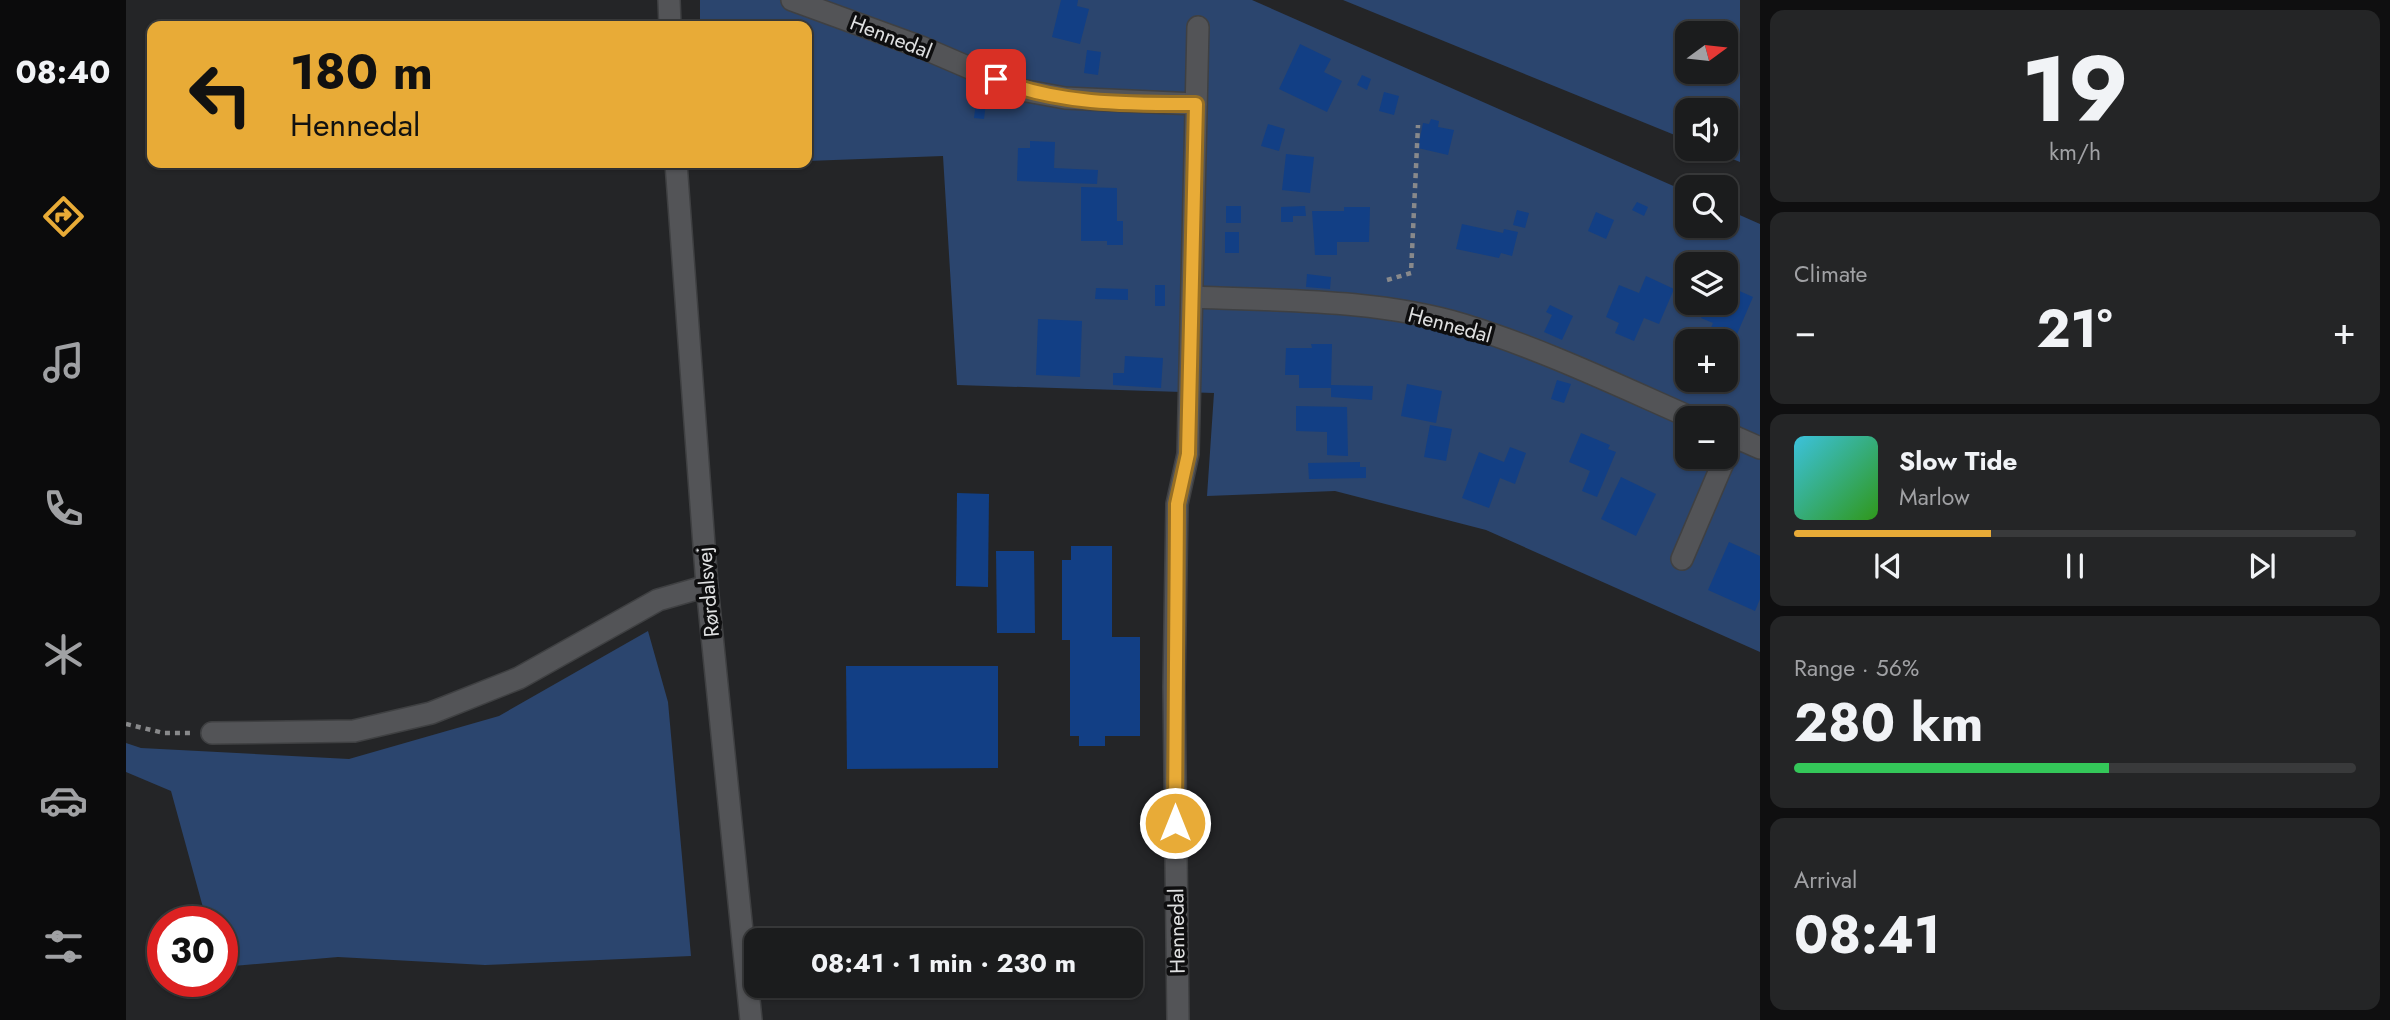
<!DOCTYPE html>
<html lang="en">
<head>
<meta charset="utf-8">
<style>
	:root { --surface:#1b1c1d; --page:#242526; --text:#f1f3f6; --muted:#a0a1a4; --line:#393a3b; --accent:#e8ab37 }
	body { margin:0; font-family:Jost,sans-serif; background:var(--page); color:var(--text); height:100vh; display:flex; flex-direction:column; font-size:26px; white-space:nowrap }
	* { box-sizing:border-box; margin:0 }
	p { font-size:23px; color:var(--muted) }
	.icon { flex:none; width:38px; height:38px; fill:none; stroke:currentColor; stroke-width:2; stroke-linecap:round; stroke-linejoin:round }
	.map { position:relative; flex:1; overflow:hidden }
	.details { display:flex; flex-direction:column; gap:10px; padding:10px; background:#0f0f10; width:630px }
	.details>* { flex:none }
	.top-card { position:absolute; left:21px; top:21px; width:665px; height:147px; border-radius:14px; box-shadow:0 2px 5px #0004,0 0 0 2px var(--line); background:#e8ab37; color:#111; overflow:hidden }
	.needle { width:46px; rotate:75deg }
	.controls { position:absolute; left:1549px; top:21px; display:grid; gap:14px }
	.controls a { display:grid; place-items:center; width:63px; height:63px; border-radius:14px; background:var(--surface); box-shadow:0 2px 5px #0004,0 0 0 2px var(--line); font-size:35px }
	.speed { position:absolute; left:21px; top:906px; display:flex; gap:14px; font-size:35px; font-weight:700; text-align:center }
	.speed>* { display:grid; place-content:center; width:91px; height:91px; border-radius:50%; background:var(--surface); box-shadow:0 2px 5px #0004,0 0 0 2px var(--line); line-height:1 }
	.speed .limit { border:10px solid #d22; background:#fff; color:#111 }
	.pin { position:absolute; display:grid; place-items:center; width:60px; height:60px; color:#fff; margin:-30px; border-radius:14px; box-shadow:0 4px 10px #0006 }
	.me { position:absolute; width:77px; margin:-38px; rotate:0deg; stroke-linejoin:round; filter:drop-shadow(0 0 5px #0008) }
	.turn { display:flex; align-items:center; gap:24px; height:147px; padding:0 28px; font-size:32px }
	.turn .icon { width:91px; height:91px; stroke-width:2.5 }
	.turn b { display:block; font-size:49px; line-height:60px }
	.big { font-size:52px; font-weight:700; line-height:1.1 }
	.details .card { flex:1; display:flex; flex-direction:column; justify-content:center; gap:10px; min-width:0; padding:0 24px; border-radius:14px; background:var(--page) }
	.details .dial { align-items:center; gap:0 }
	.dial b { font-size:91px; line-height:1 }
	.song { display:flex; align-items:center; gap:21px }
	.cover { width:84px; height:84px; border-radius:10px; background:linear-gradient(135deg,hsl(190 70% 55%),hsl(110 70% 35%)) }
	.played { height:7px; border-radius:4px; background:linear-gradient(90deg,var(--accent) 35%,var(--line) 35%) }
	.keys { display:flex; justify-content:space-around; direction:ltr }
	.heat { display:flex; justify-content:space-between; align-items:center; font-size:38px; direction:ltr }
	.charge { height:10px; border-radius:5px; background:linear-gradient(90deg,#34c759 56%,var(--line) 0) }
	.trip { position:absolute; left:618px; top:928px; width:399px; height:70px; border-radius:14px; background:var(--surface); box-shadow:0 2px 5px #0004,0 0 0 2px var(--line); font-weight:700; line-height:70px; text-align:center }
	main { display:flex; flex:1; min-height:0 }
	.menu { display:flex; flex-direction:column; width:126px; justify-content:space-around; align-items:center; background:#0b0b0c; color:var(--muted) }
	.menu .icon { width:49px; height:49px }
	.menu .on { color:var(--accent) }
	.menu b { font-size:32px; color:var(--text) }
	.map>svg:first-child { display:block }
	.green { fill:#2b456e; fill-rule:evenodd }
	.building { fill:#123f85 }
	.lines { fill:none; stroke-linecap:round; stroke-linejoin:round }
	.minor-casing { stroke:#3f4042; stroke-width:24 }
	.path { stroke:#88898b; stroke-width:4.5; stroke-dasharray:5 5; stroke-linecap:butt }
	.minor { stroke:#535457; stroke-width:21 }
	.route-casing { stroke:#976f24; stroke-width:18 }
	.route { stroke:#e8ab37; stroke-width:12 }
	.labels { text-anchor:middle; stroke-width:7; stroke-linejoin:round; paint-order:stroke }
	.street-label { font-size:21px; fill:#dfe0e1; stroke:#0e0e0f }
</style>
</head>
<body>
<main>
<nav class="menu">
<b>08:40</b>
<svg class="icon on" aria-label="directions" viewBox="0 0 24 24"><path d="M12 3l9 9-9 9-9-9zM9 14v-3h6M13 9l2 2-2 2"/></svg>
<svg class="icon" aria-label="music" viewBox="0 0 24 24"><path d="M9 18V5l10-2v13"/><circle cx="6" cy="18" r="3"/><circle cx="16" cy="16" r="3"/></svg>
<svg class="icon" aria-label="phone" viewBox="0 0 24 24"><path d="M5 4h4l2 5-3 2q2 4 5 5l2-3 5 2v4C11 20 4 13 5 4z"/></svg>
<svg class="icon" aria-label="climate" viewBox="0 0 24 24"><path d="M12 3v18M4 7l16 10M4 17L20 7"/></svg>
<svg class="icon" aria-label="car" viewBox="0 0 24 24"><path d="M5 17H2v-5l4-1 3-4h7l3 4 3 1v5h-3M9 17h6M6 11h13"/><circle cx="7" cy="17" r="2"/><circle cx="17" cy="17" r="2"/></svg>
<svg class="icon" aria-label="filters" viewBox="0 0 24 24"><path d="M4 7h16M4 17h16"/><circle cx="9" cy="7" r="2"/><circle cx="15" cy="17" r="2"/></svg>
</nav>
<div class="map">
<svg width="1634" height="1020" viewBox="0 0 1634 1020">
	<rect width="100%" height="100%" fill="#242527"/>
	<g class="green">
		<path d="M574,0h552l435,192v34h39v-17l34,15v428l-274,-122 -151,-39 -128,5 7,-103 -257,-8 -14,-229 -136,5v-135h-107zM1561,264h39v39h-39zM1561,341h39v39h-39zM1561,418h39v39h-39z"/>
		<path d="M1217,0h397v162l-33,-13h19v-39h-39v30zM1561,33h39v39h-39z"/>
		<polygon points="522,631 542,702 565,956 359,965 212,957 96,967 96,922 81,922 45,791 0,772 0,743 15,748 223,759 373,716"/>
	</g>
	<g class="building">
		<polygon points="935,0 952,0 951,6 963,9 954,44 926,37"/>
		<polygon points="1174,44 1205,59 1198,72 1216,81 1201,112 1153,89"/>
		<polygon points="961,50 975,52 972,75 958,73"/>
		<polygon points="1236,75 1245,79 1241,90 1231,85"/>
		<polygon points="1258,92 1273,96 1268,115 1253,111"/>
		<polygon points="850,102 860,103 858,119 848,118"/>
		<polygon points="1305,119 1313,121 1312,127 1328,130 1322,155 1292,148 1297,123 1303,124"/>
		<polygon points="1142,124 1159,129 1153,151 1135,146"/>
		<polygon points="904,141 929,142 928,168 972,170 971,184 891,181 892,148 904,148"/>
		<polygon points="1160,154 1188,157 1184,193 1156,190"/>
		<polygon points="955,187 991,188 991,221 997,221 997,245 981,245 981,241 955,241"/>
		<polygon points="1511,202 1522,207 1518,216 1506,210"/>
		<rect x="1100" y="206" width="15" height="17"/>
		<polygon points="1179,206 1180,216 1167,216 1167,222 1155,222 1155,207"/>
		<polygon points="1218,207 1244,207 1243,242 1211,242 1211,255 1189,255 1186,211 1218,211"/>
		<polygon points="1391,210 1403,213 1399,228 1387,225"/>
		<polygon points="1470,212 1488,220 1480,239 1462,231"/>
		<polygon points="1336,224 1377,233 1378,229 1392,232 1386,256 1375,253 1373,258 1330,249"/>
		<rect x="1099" y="232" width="14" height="21"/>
		<polygon points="1181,274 1205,277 1204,289 1180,287"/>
		<polygon points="1520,276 1548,289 1533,324 1518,318 1508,341 1489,333 1493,323 1480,317 1493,285 1513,293"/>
		<polygon points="1561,278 1561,303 1566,303 1564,307 1551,302"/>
		<rect x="1029" y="285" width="10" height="21"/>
		<polygon points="1600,285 1627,297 1611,334 1597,328 1595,335 1584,330 1587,323 1575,318 1582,303 1600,303"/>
		<polygon points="970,288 1002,289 1002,300 969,299"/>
		<polygon points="1424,305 1447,316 1436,340 1418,332 1426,315 1420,312"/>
		<polygon points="912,319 956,321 954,377 910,375"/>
		<polygon points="1185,344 1206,344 1205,385 1247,386 1246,400 1205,397 1205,388 1173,388 1173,375 1159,375 1160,348 1186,348"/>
		<polygon points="999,356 1037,358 1035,388 987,385 987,373 998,373"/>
		<polygon points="1431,380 1445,384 1438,403 1425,399"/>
		<polygon points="1281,384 1316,391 1310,423 1275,416"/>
		<polygon points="1170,406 1221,407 1222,456 1201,455 1201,432 1170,431"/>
		<polygon points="1304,425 1326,429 1320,461 1298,457"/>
		<polygon points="1455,433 1484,445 1482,449 1490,452 1471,497 1456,491 1464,471 1443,462"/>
		<polygon points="1384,447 1400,453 1389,484 1374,478 1363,508 1336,498 1353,452 1378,462"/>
		<polygon points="1234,462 1234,467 1240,467 1240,478 1183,479 1182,463"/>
		<polygon points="1495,477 1530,494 1510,536 1475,519"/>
		<polygon points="831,493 863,494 862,587 830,586"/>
		<polygon points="1603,542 1634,556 1634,599 1629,611 1582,590"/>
		<polygon points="945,546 986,546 986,637 1014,637 1014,736 979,736 979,746 953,746 953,736 944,736 944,640 936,640 936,560 945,560"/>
		<polygon points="870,551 908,551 909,633 871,633"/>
		<polygon points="720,666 872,666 872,768 721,769"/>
	</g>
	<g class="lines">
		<defs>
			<g id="minor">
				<polyline points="543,0 544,26"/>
				<polyline points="666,0 795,47 895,90 939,98 1070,104"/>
				<polyline points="550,163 581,586 625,1020"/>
				<path d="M1067,297c90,4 184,2 271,28 78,24 153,60 228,93"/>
				<polyline points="1600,433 1634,448"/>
				<polyline points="1556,559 1608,437"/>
				<polyline points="86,733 228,731 305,713 393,678 532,600 581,586"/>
				<polyline points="1052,1020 1048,687 1051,504 1062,454 1072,27"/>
			</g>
		</defs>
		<use href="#minor" class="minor-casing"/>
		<g class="path">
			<polyline points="1261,280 1285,273 1292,125"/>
			<polyline points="0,724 38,733 65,733"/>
		</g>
		<use href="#minor" class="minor"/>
	</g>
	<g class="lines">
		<defs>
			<path id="route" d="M870,79c62,26 134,25 200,25l-8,350 -11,50 -2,319"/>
		</defs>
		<use href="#route" class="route-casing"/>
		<use href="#route" class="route"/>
	</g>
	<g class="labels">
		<g class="street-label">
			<text transform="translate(765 37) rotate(21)" y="7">Hennedal</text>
			<text transform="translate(1324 325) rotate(15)" y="7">Hennedal</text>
			<text transform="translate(582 592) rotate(-95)" y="7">Rørdalsvej</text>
			<text transform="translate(1051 931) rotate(-91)" y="7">Hennedal</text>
		</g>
	</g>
</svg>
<div class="controls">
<a><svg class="needle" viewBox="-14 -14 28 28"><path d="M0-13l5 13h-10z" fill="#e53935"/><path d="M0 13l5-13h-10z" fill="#a0a1a4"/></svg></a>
<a><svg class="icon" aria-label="sound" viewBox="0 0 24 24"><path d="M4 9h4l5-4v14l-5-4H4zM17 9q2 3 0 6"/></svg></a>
<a><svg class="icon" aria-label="search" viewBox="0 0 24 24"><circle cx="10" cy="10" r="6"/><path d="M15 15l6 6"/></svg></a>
<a><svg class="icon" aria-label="layers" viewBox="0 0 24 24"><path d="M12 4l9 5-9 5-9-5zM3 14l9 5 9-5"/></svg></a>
<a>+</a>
<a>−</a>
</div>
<div class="speed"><div class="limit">30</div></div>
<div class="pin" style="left:870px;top:79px;background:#d93025"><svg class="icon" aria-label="arrive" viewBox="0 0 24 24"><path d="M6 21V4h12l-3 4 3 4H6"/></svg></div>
<svg class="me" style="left:1049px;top:823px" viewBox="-20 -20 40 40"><circle r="17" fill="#e8ab37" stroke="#fff" stroke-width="3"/><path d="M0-11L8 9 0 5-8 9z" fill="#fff"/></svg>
<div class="trip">08:41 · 1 min · 230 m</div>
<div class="top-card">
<div class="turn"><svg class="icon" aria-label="left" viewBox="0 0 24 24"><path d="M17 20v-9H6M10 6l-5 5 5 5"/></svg><div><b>180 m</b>Hennedal</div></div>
</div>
</div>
<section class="details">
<div class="card dial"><b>19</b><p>km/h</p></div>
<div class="card"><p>Climate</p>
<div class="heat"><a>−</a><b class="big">21°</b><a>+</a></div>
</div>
<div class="card">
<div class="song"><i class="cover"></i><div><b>Slow Tide</b><p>Marlow</p></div></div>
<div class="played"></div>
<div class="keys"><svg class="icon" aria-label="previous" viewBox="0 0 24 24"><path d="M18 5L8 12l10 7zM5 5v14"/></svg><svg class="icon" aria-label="pause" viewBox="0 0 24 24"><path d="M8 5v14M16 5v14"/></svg><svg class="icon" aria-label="next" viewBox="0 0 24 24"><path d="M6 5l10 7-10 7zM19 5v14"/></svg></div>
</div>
<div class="card"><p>Range · 56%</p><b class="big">280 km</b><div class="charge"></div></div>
<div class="card"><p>Arrival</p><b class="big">08:41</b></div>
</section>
</main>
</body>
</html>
